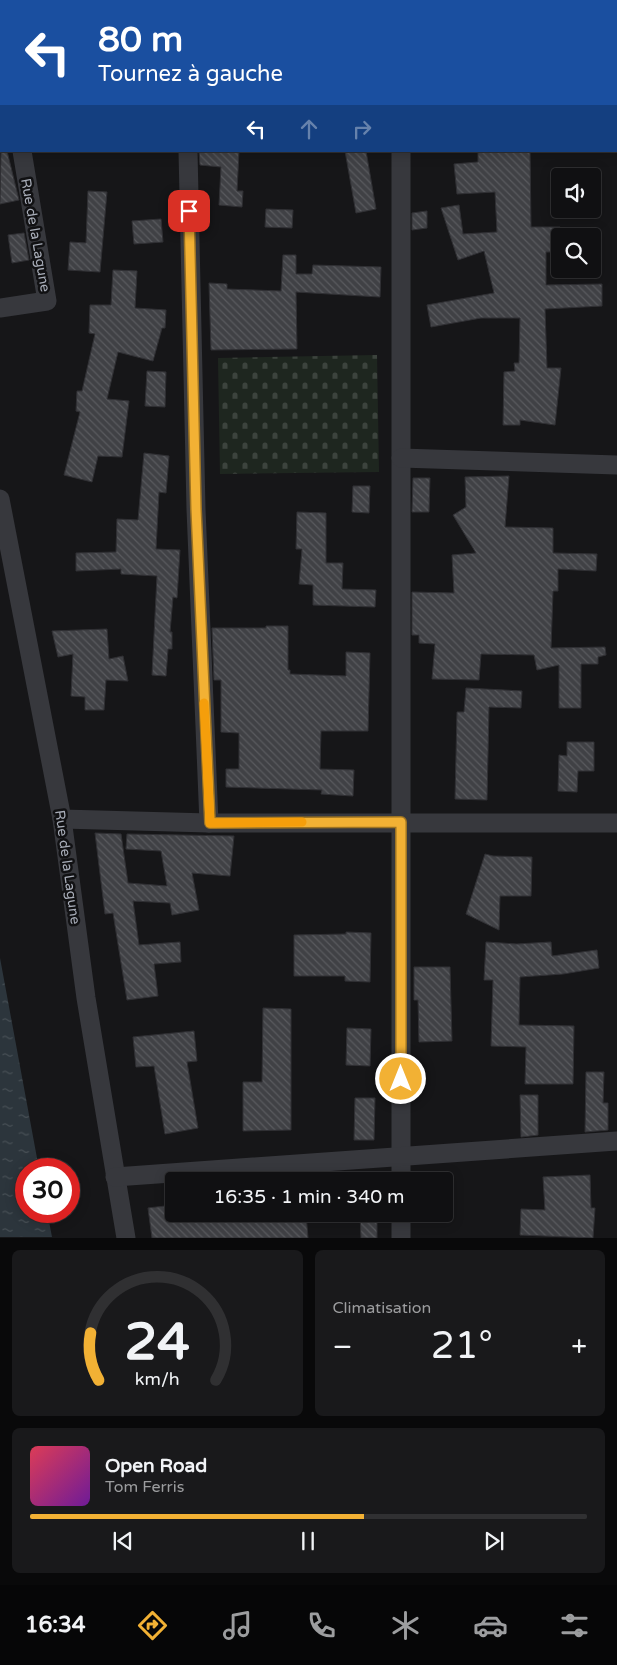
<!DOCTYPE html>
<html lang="fr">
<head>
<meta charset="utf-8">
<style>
	:root { --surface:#101012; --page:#19191b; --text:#f1f3f6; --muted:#9c9d9f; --line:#303032; --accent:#f2b134 }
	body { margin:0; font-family:"Varela Round",sans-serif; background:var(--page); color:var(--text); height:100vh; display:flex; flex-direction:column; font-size:19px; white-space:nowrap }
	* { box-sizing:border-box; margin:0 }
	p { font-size:16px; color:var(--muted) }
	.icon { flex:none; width:28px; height:28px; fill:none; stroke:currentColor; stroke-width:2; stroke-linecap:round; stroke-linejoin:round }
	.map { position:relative; height:1238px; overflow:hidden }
	.side { display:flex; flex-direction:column; gap:12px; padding:12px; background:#09090a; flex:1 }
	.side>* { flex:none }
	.hud { position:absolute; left:0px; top:0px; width:618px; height:152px; box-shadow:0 2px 12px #0003,0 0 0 1px var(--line); background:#1a4fa0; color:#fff; overflow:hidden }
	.fabs { position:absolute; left:551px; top:168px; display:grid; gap:10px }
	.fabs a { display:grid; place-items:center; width:50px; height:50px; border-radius:5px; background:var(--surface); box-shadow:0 2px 12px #0003,0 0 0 1px var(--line); font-size:25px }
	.speed { position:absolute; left:15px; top:1158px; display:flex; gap:10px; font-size:25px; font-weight:700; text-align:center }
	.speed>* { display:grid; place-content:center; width:65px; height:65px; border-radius:50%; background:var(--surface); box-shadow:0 2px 12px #0003,0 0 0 1px var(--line); line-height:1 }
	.speed .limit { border:8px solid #d22; background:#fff; color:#111 }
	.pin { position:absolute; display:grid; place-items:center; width:42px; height:42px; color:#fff; margin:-21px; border-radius:10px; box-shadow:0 2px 8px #0006 }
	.me { position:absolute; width:55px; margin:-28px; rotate:0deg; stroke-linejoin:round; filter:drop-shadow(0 0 4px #0008) }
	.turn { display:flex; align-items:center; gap:18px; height:105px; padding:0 15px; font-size:22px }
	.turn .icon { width:65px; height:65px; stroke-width:2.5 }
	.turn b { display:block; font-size:35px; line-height:42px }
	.lanes { display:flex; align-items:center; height:48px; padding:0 15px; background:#0003; justify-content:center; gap:25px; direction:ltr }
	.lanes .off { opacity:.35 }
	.big { font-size:38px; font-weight:600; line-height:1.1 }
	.side .card { flex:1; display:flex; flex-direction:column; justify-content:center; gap:8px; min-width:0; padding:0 18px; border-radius:8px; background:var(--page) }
	.side .dial { align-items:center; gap:0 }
	.dial svg { height:130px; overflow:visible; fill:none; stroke:var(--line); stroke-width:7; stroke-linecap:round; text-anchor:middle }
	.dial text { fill:var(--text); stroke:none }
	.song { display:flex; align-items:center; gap:15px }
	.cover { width:60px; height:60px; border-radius:8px; background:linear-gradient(135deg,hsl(350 70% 55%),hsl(280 70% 35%)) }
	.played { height:5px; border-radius:2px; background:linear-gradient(90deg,var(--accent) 60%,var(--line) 60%) }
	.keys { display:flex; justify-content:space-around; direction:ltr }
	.heat { display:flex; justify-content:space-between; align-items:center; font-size:28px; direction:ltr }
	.side .tiles { flex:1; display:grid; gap:12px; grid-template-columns:1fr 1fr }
	.card:last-child { grid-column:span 2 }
	.trip { position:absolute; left:165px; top:1172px; width:288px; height:50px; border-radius:5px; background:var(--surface); box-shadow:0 2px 12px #0003,0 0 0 1px var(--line); font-weight:600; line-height:50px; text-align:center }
	.tabs { display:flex; height:80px; justify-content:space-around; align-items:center; background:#060607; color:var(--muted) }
	.tabs .icon { width:35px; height:35px }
	.tabs .active { color:var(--accent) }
	.tabs b { font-size:22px; color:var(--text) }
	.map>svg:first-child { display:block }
	.cemetery { fill:url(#cemetery-stones) }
	.water { fill:url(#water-ripples) }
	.building { fill:url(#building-back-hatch); stroke:#303034 }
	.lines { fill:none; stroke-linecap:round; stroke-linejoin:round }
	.street { stroke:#37383d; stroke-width:19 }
	.route-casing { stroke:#9d7322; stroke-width:12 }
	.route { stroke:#f2b134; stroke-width:9 }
	.slow { stroke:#f59e0b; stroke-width:9 }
	.labels { text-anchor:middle; stroke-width:5; stroke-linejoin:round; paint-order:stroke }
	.street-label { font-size:14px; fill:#a8adb8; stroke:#111113 }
</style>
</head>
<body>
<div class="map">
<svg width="617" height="1238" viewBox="0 0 617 1238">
	<defs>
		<pattern id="cemetery-stones" width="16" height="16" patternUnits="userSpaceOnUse" patternTransform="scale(1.25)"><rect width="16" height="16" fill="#1e261f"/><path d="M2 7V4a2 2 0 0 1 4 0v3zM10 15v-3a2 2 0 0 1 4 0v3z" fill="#3c433d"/></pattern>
		<pattern id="water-ripples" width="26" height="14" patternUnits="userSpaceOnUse" patternTransform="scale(1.25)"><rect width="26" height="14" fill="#2c353c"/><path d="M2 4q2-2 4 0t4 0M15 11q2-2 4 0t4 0" fill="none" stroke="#485056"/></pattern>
		<pattern id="building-back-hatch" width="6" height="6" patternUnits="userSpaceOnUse" patternTransform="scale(1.25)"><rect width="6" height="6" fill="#404145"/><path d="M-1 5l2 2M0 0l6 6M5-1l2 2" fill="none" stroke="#595a5e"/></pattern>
	</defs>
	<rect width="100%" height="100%" fill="#161618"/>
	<polygon class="cemetery" points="377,355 379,472 220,474 218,358"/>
	<polygon class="water" points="0,958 39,1169 26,1169 26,1211 47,1211 52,1237 0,1237"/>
	<g class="building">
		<polygon points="1,149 7,151 19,200 0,204"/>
		<polygon points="199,151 239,151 237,191 243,191 242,207 219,205 221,167 200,165"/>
		<polygon points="345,151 366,151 376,209 356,213"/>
		<polygon points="478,151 530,151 531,227 560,227 560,252 546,252 546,285 602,284 602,306 545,309 547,368 561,368 555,425 520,420 520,425 503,425 504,372 515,371 514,363 519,363 520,318 481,318 431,327 427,305 494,293 484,251 458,260 441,208 459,205 463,234 497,232 495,192 457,194 454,164 478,162"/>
		<polygon points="88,191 107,192 100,272 68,270 70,242 86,243"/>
		<polygon points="266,209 293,210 292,228 265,227"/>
		<polygon points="427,211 427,228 412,230 412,213"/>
		<polygon points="161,219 163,242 134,244 132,221"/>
		<polygon points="24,233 29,260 12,263 8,235"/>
		<polygon points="283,255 296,255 296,274 312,274 313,265 381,267 380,297 296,292 297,349 211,350 209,283 227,284 227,289 281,291"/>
		<polygon points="113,270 137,271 135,308 166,310 165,328 162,328 153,361 118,352 107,399 129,401 122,457 98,456 92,482 64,475 80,412 76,411 77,391 82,391 95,334 89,333 90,305 111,305"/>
		<polygon points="147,371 166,372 165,407 145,406"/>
		<polygon points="144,453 169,456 166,493 159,492 156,549 180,550 177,598 173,597 170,632 172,632 172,649 168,649 166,676 152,675 157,576 121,574 121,569 76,571 76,553 116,552 117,519 138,520"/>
		<polygon points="509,476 505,527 553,528 553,553 597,554 596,571 558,569 558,591 553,591 551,648 605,647 606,655 598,657 598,664 581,664 581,708 559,708 559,665 537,670 534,655 481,654 479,680 432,679 435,644 419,643 419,635 412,635 412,592 454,593 452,555 476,553 453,515 466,507 465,477"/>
		<polygon points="413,478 430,478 429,512 412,512"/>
		<polygon points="353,486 370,486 369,513 352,512"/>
		<polygon points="297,512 326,513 326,563 343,563 342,589 376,590 375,607 313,605 313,585 299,584 302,549 296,549"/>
		<polygon points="266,626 288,626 288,670 290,670 290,674 346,676 346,652 370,653 368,731 321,731 320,769 354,770 353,796 321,794 322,790 226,787 226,769 239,769 239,733 221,732 221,680 214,680 212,628 266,628"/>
		<polygon points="107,629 109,659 123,656 128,681 106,680 104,710 85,710 85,697 71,696 73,654 58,657 52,631"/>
		<polygon points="466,688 522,691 521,708 489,707 487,800 455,799 457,712 464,712"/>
		<polygon points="567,742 594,742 594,771 578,771 577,792 558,791 559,755 567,756"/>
		<polygon points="95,833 121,834 128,883 167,886 161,851 126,849 127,834 234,836 230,876 192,873 199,910 172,915 170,903 133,901 139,945 180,942 181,962 154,964 158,996 127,1000 113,913 105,914"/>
		<polygon points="485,854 493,856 532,857 531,896 500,896 499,930 466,914"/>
		<polygon points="346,932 371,933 370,982 345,981 345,976 294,976 294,935 346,934"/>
		<polygon points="486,942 517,944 551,942 552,956 597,950 599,968 563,974 520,977 519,1025 574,1026 573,1084 525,1084 526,1047 491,1046 493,980 484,980"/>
		<polygon points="414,967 450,967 452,1041 419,1042 418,1000 414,1000"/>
		<polygon points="263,1008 291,1009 291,1130 243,1131 243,1082 262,1082"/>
		<polygon points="347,1028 371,1029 370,1066 346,1065"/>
		<polygon points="194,1031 197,1061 187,1062 198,1128 165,1134 154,1066 136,1067 133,1037"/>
		<polygon points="586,1072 604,1072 603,1103 608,1103 608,1130 585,1132"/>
		<polygon points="520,1095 538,1095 538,1135 521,1137"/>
		<polygon points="355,1098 375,1098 374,1140 354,1140"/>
		<polygon points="330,1173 330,1181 312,1181 312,1174"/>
		<polygon points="590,1175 591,1208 595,1208 593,1238 520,1235 521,1209 545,1210 543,1177"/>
		<polygon points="174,1205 174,1214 306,1214 308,1238 152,1238 148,1208"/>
		<polygon points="360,1214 377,1214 377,1238 361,1238"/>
	</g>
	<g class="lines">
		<g class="street">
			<polyline points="182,0 182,1"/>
			<polyline points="400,0 400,1"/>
			<polyline points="0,21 1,29"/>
			<polyline points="616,95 617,95"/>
			<polyline points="188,151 196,509 209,823"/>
			<polyline points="401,151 401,1181"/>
			<polyline points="0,308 47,301 22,151"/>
			<polyline points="401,458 617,465"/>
			<polyline points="0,499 62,819 86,998 126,1238"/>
			<polyline points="62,819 209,823 617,823"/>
			<polyline points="115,1177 617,1141"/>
			<polyline points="401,1214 401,1238"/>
		</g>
	</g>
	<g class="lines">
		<defs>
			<polyline id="route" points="189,211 196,509 210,823 401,822 401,1079"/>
		</defs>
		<use href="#route" class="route-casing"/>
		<use href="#route" class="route"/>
		<polyline class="slow" points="204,703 210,823 302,822"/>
	</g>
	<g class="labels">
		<g class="street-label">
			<text transform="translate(36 235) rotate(80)" y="5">Rue de la Lagune</text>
			<text transform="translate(68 867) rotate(82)" y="5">Rue de la Lagune</text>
		</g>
	</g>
</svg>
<div class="fabs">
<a><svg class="icon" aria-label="sound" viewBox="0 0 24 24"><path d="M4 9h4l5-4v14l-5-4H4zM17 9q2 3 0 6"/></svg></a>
<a><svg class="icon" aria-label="search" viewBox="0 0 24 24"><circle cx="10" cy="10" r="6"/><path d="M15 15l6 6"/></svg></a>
</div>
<div class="speed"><div class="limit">30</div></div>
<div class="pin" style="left:189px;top:211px;background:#d93025"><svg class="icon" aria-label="arrive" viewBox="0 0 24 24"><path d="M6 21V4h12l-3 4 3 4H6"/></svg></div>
<svg class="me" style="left:401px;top:1079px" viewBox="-20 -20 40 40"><circle r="17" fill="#f2b134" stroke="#fff" stroke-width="3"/><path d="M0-11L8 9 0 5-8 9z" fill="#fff"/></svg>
<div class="trip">16:35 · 1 min · 340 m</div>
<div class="hud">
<div class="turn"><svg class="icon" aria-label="left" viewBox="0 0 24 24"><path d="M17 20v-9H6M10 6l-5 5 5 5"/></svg><div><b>80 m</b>Tournez à gauche</div></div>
<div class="lanes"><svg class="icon" aria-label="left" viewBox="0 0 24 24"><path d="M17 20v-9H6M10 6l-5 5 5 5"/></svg><svg class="icon off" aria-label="ahead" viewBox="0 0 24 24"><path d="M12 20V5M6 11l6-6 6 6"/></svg><svg class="icon off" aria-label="right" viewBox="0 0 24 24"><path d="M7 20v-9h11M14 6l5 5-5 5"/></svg></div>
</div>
</div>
<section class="side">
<div class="tiles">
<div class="card dial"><svg viewBox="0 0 100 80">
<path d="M14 69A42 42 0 1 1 86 69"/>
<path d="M14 69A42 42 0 0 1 9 40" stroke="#f2b134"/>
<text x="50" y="56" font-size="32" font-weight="700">24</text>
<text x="50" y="72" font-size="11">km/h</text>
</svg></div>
<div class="card"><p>Climatisation</p>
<div class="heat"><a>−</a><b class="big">21°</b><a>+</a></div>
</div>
<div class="card">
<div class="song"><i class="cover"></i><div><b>Open Road</b><p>Tom Ferris</p></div></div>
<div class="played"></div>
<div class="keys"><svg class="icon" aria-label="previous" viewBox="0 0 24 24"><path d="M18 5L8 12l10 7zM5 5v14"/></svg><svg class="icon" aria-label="pause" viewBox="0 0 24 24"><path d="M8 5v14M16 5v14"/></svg><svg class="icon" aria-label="next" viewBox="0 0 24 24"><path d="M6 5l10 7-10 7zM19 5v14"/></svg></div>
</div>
</div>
</section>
<nav class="tabs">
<b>16:34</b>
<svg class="icon active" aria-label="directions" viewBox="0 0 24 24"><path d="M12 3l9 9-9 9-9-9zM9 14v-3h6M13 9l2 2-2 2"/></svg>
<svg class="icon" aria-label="music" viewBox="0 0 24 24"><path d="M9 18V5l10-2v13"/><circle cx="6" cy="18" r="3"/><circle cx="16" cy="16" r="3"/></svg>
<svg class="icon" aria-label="phone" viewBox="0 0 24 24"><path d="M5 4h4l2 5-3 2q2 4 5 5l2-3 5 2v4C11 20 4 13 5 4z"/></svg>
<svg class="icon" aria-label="climate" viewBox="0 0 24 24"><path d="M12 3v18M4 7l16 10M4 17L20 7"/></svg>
<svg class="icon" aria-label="car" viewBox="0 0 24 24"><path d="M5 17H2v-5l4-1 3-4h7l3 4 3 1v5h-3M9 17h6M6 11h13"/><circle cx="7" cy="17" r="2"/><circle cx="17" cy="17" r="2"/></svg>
<svg class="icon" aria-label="filters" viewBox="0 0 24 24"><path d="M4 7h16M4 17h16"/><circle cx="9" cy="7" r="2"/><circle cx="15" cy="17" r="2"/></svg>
</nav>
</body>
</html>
